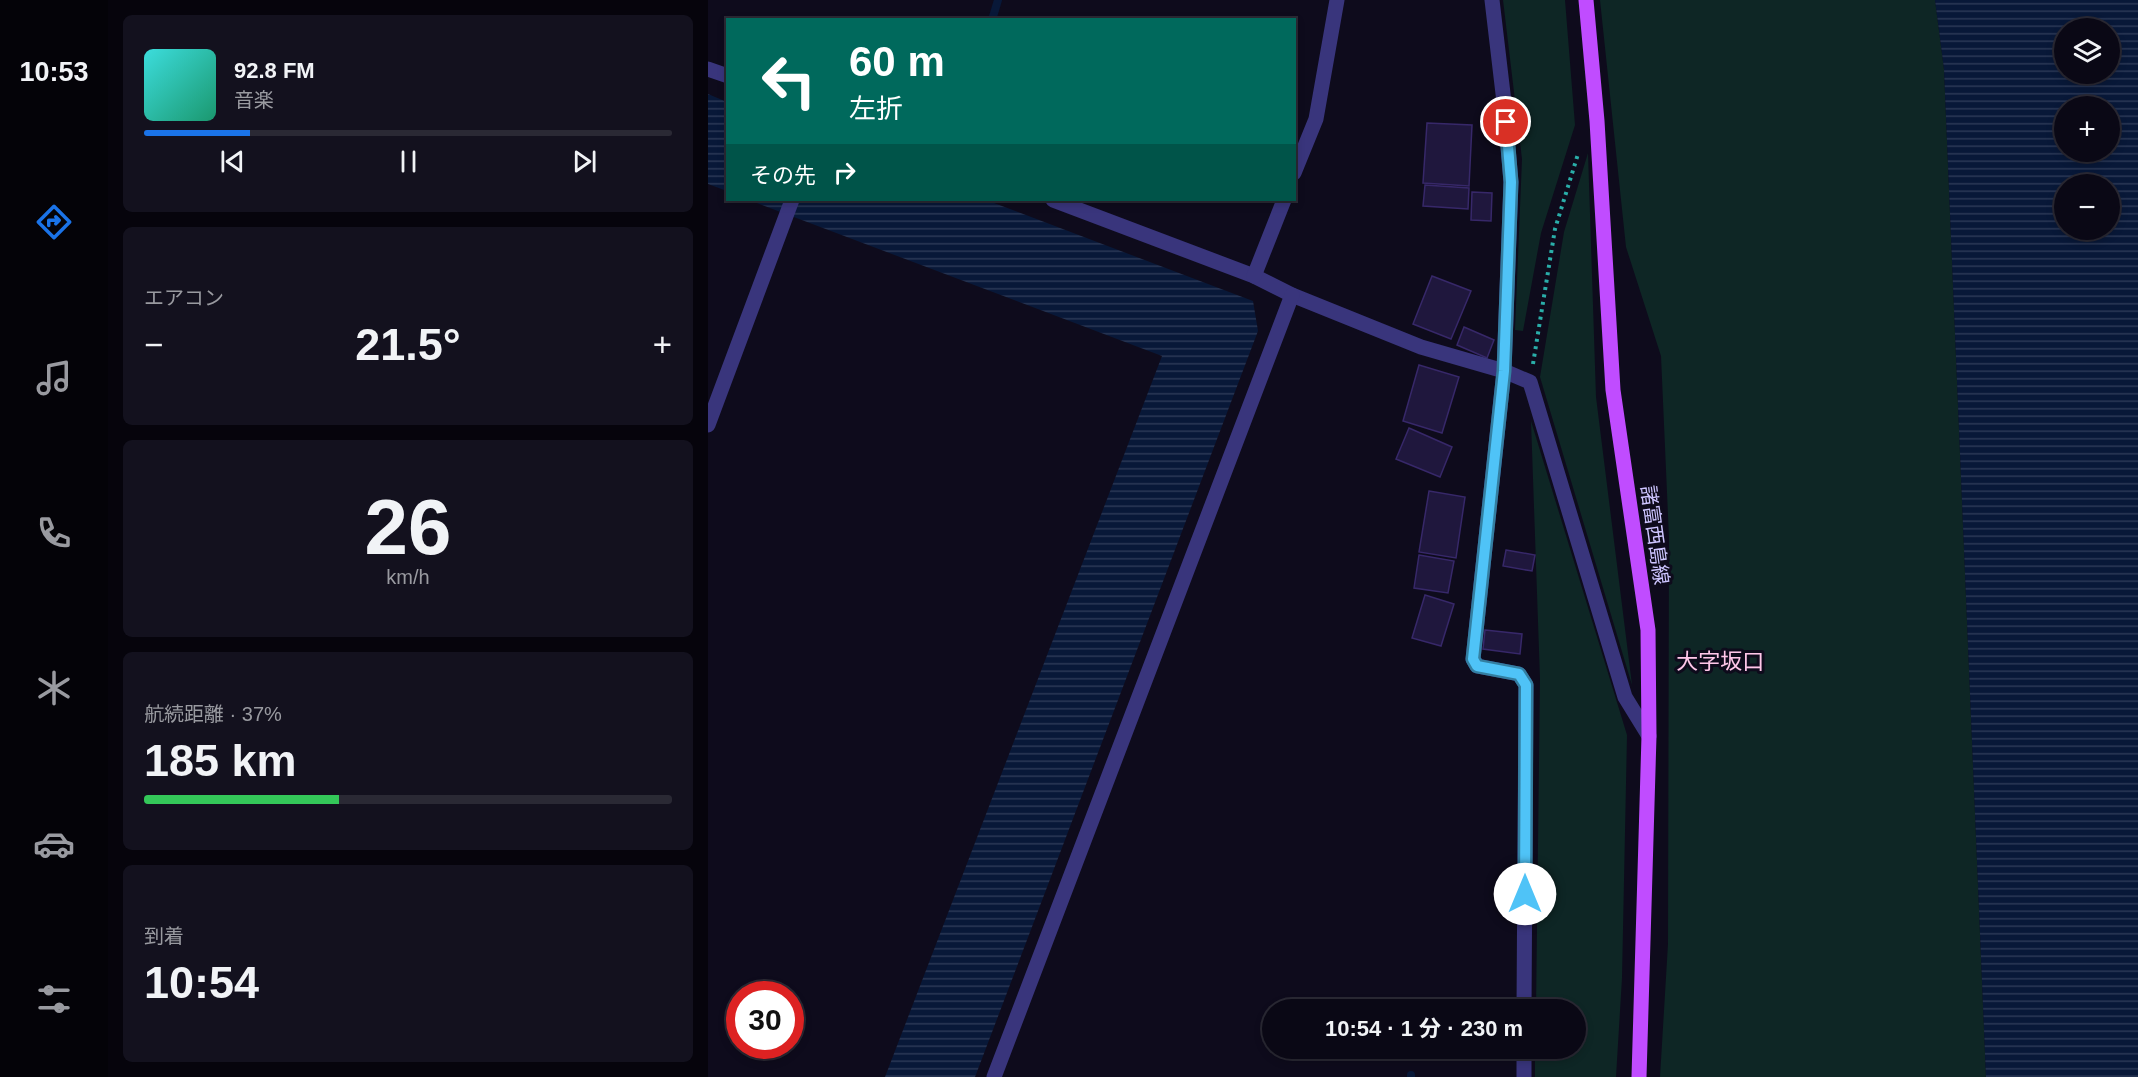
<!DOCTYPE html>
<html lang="ja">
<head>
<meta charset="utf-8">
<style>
	:root { --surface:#0a0815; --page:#13111e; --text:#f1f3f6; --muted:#999aa0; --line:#2a2934; --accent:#1a73e8 }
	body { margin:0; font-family:Helvetica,"Noto Sans JP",sans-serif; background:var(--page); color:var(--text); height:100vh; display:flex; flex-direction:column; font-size:22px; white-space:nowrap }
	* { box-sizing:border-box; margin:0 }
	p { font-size:20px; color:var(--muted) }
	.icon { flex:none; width:33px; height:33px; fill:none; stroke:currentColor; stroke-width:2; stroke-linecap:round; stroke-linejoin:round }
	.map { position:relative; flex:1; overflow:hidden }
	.sheet { display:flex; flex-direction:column; gap:15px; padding:15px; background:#06040c; width:600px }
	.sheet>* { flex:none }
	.guide { position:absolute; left:18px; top:18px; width:570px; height:183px; border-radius:0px; box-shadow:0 3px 9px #0003,0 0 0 2px var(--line); background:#00695c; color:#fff; overflow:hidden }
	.buttons { position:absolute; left:1346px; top:18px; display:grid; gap:12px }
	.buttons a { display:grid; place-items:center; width:66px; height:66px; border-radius:50%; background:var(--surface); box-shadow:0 3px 9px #0003,0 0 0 2px var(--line); font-size:30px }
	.speed { position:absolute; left:18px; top:981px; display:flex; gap:12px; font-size:30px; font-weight:700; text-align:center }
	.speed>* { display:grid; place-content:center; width:78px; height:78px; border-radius:50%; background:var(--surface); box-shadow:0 3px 9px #0003,0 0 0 2px var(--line); line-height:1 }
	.speed .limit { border:9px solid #d22; background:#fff; color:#111 }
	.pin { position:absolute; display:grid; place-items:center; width:51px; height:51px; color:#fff; margin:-26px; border:3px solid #fff; border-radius:50%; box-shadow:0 2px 6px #0007 }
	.me { position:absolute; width:66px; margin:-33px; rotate:0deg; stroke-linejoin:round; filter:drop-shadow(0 0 4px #0008) }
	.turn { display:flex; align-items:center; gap:21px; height:126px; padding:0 24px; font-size:27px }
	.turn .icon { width:78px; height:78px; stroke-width:2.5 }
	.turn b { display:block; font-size:42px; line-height:51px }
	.then { display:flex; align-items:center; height:57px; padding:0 24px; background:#0003; gap:12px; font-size:22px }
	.big { font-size:45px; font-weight:700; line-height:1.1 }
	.sheet .widget { flex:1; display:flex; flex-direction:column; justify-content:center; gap:9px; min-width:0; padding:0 21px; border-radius:9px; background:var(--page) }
	.sheet .dial { align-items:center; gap:0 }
	.dial b { font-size:78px; line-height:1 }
	.song { display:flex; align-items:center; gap:18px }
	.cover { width:72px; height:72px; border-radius:9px; background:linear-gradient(135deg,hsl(180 70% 55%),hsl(160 70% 35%)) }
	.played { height:6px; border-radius:3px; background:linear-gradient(90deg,var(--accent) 20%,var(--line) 20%) }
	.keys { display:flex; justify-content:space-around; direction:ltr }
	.heat { display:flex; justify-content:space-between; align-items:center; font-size:33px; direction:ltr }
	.charge { height:9px; border-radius:4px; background:linear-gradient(90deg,#34c759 37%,var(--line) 0) }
	.trip { position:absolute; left:554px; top:999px; width:324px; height:60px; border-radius:30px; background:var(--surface); box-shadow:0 3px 9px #0003,0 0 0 2px var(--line); font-weight:700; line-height:60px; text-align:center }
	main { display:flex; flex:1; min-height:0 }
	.tab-bar { display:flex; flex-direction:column; width:108px; justify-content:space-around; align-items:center; background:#040308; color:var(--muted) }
	.tab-bar .icon { width:42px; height:42px }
	.tab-bar .on { color:var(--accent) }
	.tab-bar b { font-size:27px; color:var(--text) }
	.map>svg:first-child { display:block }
	.green { fill:#0e2625 }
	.water { fill:url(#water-rules); fill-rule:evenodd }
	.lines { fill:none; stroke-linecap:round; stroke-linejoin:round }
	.stream { stroke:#081838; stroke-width:8 }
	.building { fill:#1f173d; stroke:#372869; stroke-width:1.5 }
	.path { stroke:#2aaea9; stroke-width:4; stroke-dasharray:3 4.5; stroke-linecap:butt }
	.minor { stroke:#39357c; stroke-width:15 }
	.major { stroke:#c04cff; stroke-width:15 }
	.route-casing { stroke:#337fa1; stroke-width:15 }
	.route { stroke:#4fc3f7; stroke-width:10 }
	.labels { text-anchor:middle; stroke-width:6; stroke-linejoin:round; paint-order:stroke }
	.street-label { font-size:20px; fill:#cdc5ff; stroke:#0e0b1c }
	.quarter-label { font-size:22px; fill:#ffc7e9; stroke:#0e0b1c }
</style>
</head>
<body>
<main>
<nav class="tab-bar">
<b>10:53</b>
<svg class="icon on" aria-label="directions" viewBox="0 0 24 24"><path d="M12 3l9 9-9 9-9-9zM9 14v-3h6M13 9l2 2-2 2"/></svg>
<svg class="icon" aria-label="music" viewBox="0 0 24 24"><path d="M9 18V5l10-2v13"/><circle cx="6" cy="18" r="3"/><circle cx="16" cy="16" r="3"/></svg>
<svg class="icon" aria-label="phone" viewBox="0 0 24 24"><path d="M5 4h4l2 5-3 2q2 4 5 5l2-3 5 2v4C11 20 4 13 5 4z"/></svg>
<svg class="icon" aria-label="climate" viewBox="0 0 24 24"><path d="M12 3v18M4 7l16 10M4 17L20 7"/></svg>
<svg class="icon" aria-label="car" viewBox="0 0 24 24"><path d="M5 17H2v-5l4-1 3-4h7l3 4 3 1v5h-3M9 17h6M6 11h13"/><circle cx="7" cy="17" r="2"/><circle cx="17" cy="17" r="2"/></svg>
<svg class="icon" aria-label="filters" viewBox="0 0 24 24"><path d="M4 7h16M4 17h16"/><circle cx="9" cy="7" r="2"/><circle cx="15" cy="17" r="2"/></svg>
</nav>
<section class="sheet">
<div class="widget">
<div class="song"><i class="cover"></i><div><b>92.8 FM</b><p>音楽</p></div></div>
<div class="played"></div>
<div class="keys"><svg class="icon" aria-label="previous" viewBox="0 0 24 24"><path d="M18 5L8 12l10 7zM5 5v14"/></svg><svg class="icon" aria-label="pause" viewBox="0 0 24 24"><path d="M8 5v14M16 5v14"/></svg><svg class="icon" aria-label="next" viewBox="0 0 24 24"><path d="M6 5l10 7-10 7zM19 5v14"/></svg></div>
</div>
<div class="widget"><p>エアコン</p>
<div class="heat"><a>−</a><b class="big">21.5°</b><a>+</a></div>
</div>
<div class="widget dial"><b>26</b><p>km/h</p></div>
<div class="widget"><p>航続距離 · 37%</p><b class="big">185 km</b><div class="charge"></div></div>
<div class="widget"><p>到着</p><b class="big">10:54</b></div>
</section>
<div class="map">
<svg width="1430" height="1077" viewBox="0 0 1430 1077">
	<defs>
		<pattern id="water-rules" width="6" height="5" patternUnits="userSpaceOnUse" patternTransform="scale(1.5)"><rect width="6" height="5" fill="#081838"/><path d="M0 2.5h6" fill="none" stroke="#2b3856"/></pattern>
	</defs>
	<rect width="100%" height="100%" fill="#0e0b1c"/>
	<g class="green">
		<polygon points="795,0 857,0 867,125 833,233 815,331 807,330 814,159"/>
		<polygon points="892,0 1227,0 1236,69 1278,1077 952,1077 960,944 961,538 953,356 918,247"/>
		<polygon points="880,153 888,397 924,685 832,377 856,232"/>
		<polygon points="823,421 919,735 914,978 908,1077 827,1077 827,1049 867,1048 867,1010 828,1009 832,679"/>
	</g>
	<g class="water">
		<path d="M1227,0h203v1077h-152l-42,-1008zM1356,28h45v46h-45zM1356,106h45v46h-45zM1356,184h45v46h-45z"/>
		<polygon points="0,94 19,102 19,191 0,184"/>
		<polygon points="41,200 278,200 545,301 550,331 267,1077 177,1077 454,356"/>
	</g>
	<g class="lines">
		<g class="stream">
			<polyline points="284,20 290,0"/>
			<polyline points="703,1077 703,1075"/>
		</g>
	</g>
	<g class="building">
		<polygon points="719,123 764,125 761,186 715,183"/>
		<polygon points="717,185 761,188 760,209 715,206"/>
		<polygon points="764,192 784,193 783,221 763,220"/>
		<polygon points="724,276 763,291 743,339 705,324"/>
		<polygon points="756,327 786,340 779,358 749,345"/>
		<polygon points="711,365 751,377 734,433 695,421"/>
		<polygon points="701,428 744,447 732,477 688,459"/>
		<polygon points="721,491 757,497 748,558 711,552"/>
		<polygon points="798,550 827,555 824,571 795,566"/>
		<polygon points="711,555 746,561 740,593 706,588"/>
		<polygon points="717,595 746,604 733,646 704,638"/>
		<polygon points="777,630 814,634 812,654 775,649"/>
	</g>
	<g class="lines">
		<polyline class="path" points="825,364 847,229 870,154"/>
		<g class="minor">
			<polyline points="784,0 796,102 803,182 796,371 765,659 769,666 811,674 818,685 816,1010"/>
			<polyline points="0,69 20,76"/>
			<polyline points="586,173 608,119 629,0"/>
			<polyline points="345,200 546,276 584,295 713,347 796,371 822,382 917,697 941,736"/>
			<polyline points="546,276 576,200"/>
			<polyline points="0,425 84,200"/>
			<polyline points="286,1077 584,295"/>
			<polyline points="816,1077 816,1048"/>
		</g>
		<polyline class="major" points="878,0 889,121 905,390 940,630 941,736 931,1077"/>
	</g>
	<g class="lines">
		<defs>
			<polyline id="route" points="798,122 803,182 796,371 765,659 769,666 811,674 818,685 817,894"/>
		</defs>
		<use href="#route" class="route-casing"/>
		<use href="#route" class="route"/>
	</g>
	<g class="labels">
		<g class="street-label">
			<text transform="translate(947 535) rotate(82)" y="7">諸富西島線</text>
		</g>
		<g class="quarter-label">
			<text x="1012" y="669">大字坂口</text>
		</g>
	</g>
</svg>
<div class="buttons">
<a><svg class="icon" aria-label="layers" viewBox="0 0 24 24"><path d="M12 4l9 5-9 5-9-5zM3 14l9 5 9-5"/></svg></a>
<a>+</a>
<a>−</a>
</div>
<div class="speed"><div class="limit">30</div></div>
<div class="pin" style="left:798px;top:122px;background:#d93025"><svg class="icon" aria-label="arrive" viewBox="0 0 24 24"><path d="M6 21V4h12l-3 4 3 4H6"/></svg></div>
<svg class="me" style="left:817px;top:894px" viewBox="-20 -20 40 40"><circle r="19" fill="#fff"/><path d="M0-13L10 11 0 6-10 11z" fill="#4fc3f7"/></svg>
<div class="trip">10:54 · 1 分 · 230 m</div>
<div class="guide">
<div class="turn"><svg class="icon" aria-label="left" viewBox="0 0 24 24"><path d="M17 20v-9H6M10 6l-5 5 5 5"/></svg><div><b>60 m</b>左折</div></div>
<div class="then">その先<svg class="icon" aria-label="right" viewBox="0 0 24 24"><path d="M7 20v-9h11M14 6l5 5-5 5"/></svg></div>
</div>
</div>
</main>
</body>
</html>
